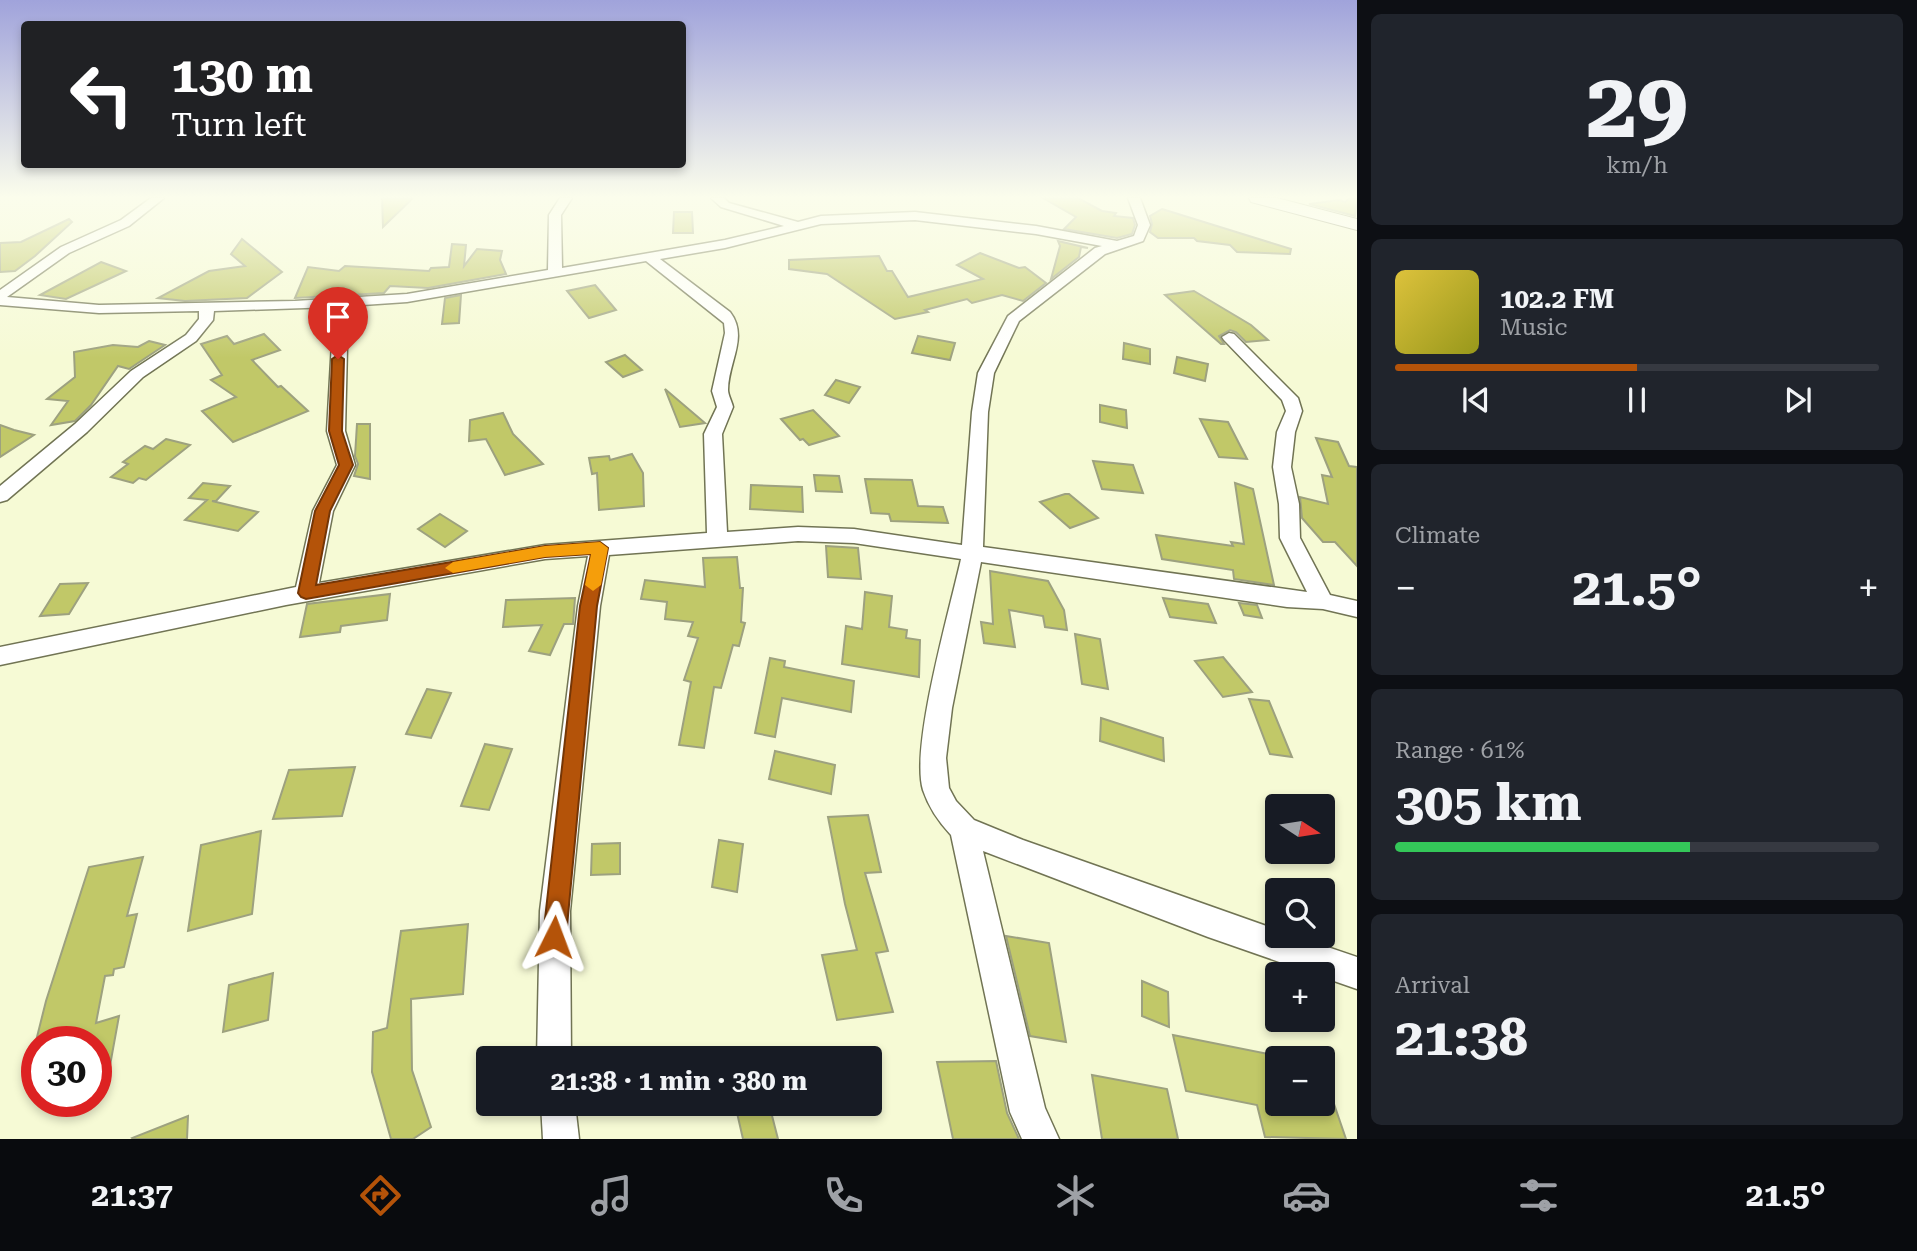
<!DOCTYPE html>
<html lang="en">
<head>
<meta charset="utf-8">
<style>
	:root { --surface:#171b24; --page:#20242c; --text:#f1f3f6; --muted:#9ea1a6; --line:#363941; --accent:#b45309 }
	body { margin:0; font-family:"Roboto Serif",serif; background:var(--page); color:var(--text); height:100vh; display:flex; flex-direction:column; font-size:26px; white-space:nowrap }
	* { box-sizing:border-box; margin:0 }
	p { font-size:23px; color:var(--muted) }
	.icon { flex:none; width:38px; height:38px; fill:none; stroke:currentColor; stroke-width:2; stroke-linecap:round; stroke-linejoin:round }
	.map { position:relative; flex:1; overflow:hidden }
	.drawer { display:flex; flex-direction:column; gap:14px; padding:14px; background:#0d0f14; width:560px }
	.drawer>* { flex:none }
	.hud { position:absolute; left:21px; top:21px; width:665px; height:147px; border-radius:7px; box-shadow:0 4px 10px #0003; background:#202124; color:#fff; overflow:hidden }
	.needle { width:46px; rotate:102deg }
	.fabs { position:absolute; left:1265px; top:794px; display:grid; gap:14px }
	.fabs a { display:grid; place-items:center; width:70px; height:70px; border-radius:7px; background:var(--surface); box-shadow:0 4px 10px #0003; font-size:35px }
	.speed { position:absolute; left:21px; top:1026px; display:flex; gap:14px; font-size:35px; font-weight:700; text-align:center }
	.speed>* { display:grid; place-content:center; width:91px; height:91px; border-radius:50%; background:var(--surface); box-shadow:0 4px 10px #0003; line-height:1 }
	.speed .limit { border:10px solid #d22; background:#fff; color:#111 }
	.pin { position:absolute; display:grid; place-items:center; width:60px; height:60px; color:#fff; margin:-72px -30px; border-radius:50% 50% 50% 0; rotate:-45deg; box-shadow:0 0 7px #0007 }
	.pin .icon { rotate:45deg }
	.me { position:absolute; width:77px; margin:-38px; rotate:3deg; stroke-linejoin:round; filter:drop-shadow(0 0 5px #0008) }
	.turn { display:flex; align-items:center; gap:24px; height:147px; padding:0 35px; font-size:32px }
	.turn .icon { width:91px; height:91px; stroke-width:2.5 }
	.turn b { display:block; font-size:49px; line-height:60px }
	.big { font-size:52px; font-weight:700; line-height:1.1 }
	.drawer .widget { flex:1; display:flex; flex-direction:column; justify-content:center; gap:10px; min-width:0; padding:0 24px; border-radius:10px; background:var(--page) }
	.drawer .dial { align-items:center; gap:0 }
	.dial b { font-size:91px; line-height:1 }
	.song { display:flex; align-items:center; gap:21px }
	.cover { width:84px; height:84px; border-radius:10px; background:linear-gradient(135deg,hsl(50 70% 55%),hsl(60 70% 35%)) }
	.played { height:7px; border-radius:4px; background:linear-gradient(90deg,var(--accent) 50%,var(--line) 50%) }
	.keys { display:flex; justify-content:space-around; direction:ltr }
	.heat { display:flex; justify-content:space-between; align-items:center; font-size:38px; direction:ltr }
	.charge { height:10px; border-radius:5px; background:linear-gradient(90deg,#34c759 61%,var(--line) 0) }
	.trip { position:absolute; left:476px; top:1046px; width:406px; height:70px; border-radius:7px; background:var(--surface); box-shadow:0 4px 10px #0003; font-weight:700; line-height:70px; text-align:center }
	.tabs { display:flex; height:112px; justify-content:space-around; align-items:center; background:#090b0e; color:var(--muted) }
	.tabs .icon { width:49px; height:49px }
	.tabs .active { color:var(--accent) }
	.tabs b { font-size:32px; color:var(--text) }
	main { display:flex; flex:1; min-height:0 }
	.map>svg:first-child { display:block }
	.building { fill:#c1c868; stroke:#9da17f; stroke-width:2 }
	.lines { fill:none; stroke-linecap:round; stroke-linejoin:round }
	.street-casing { stroke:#717454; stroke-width:3 }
	.secondary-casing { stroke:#717454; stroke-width:2 }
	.street { fill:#fff; fill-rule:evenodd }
	.secondary { fill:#fff; fill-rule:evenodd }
	.route { fill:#b45309; stroke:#753606; stroke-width:2 }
	.slow { fill:#f59e0b }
</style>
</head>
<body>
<main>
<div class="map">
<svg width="1357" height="1139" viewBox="0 0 1357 1139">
	<rect width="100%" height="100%" fill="#f6fad5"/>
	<g class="building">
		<polygon points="382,198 413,198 383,227"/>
		<polygon points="1043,198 1078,198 1102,211 1116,213 1114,216 1133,218 1135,225 1132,234 1117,238 1064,229 1076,217"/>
		<polygon points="1350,198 1357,198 1355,216 1309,204 1339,200 1345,202"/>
		<polygon points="1162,209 1291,249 1290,254 1237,252 1230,245 1197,241 1194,238 1158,238 1150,232 1152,224 1150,216"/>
		<polygon points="674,212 692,212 693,233 673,233"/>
		<polygon points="69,219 72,222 35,256 15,271 0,272 0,243 21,242"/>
		<polygon points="242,239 282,272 247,298 185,301 158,298 209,271 245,266 231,254"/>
		<polygon points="1058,241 1088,248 1081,247 1079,257 1051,279 1060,246"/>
		<polygon points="452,244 466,245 464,266 477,249 502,251 500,260 506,274 428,288 390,286 384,293 295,298 308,267 339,271 345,266 429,271 431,268 449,267"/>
		<polygon points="980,253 1019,268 1025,267 1046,283 1023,301 1002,295 972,303 967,299 925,310 928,312 895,319 827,274 789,269 789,260 879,256 887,271 892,271 908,297 983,279 957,265"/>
		<polygon points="101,262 126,271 66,299 40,295"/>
		<polygon points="595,285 616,310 589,318 567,291"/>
		<polygon points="1194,291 1251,325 1268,340 1246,342 1236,332 1230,330 1219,336 1224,344 1221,344 1165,295"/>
		<polygon points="461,295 459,323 442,324 445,298"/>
		<polygon points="264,334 280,350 252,360 278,387 281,386 308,411 233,442 202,411 236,397 211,380 222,375 201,344 227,336 234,344"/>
		<polygon points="918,336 955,343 950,360 912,353"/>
		<polygon points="149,341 165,345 129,369 118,366 91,405 75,421 51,425 68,401 47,399 75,377 74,352 113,345 138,347"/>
		<polygon points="1124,343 1150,349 1150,364 1123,359"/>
		<polygon points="625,355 642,370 623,377 606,362"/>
		<polygon points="1177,357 1208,364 1205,381 1174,373"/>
		<polygon points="836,380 860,387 849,403 825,395"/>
		<polygon points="665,389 705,423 680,427"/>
		<polygon points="1100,405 1126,410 1127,428 1100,422"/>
		<polygon points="813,410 839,436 809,445 803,439 800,440 781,419"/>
		<polygon points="503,413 513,434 543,464 505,475 486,439 469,441 470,420"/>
		<polygon points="1200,419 1228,422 1247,459 1219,457"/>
		<polygon points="357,424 370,424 370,479 354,476 358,464 355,456"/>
		<polygon points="0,425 14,430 34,435 0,457"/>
		<polygon points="1316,438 1338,442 1349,466 1357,467 1357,566 1335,542 1323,542 1302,518 1300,497 1328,504 1322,475 1332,477"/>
		<polygon points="166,439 190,445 146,480 139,478 133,483 111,477 128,464 123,462 145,446 153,449"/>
		<polygon points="632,454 643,473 644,506 599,510 597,473 592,474 589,458 609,456 610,460"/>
		<polygon points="1093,461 1133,465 1143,493 1102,489"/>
		<polygon points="814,475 839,476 842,492 816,491"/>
		<polygon points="865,479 912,480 918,506 943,507 948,523 891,521 889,514 871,513"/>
		<polygon points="203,483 230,486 216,501 212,501 258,512 238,531 185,520 207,500 189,498"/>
		<polygon points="1235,483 1253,489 1274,585 1234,579 1233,570 1162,559 1156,535 1233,546 1231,542 1244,544"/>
		<polygon points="751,485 802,487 803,512 750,509"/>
		<polygon points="1065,494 1069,494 1098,518 1070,528 1040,502"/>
		<polygon points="440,514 467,531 445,547 418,529"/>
		<polygon points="826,546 858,548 861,579 828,577"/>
		<polygon points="737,557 740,588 743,588 741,622 745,623 739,646 733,645 721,688 714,687 704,748 679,745 691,682 684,680 698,638 688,636 693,622 665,619 667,602 641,599 645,580 705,587 703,558"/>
		<polygon points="990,571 1048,581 1064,610 1067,630 1045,627 1043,616 1009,610 1015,647 984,643 981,622 993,624"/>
		<polygon points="88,583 69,614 40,616 60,584"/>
		<polygon points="865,592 892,596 889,627 907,630 906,638 920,640 919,677 842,664 846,626 862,629"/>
		<polygon points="390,594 387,620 341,626 340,632 300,637 307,604"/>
		<polygon points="575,598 573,624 564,624 550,655 529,651 542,625 503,627 506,600"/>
		<polygon points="1163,598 1208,604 1216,623 1170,617"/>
		<polygon points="1239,603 1257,605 1262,618 1244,615"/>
		<polygon points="1075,634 1100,639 1108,689 1082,684"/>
		<polygon points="1223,657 1252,692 1223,697 1195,661"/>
		<polygon points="770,658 785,661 784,667 854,681 851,712 782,698 775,737 755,733"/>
		<polygon points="427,689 451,693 431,738 406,734"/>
		<polygon points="1249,699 1269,701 1292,757 1270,754"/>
		<polygon points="1101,718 1163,738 1164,761 1100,741"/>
		<polygon points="485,744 512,749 489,810 461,806"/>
		<polygon points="775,751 835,765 831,794 769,779"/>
		<polygon points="355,767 342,816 273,819 289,770"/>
		<polygon points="868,815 881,872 865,873 888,951 876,953 893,1012 837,1020 822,955 857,950 845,904 828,817"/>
		<polygon points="261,831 252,914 188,931 201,845"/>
		<polygon points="719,840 743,844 737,892 712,887"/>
		<polygon points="620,843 620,874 591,875 592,844"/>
		<polygon points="143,857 127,916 137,914 124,967 114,969 113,975 105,976 96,1023 119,1016 105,1093 96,1092 96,1041 36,1041 46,1001 89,867"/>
		<polygon points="468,924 463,994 411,999 412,1070 431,1127 413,1139 391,1139 372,1072 373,1032 387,1028 401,931"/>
		<polygon points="1006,936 1049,943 1066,1042 1030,1036"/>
		<polygon points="273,973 268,1020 223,1032 229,985"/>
		<polygon points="1142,981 1168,992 1169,1027 1142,1016"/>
		<polygon points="1173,1035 1278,1056 1278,1104 1334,1104 1346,1139 1265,1137 1257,1105 1186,1091"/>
		<polygon points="996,1061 1007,1113 1019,1139 953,1139 937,1062"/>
		<polygon points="1092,1075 1167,1089 1178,1139 1102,1139"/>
		<polygon points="735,1104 769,1104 778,1139 743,1139"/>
		<polygon points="188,1116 187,1139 133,1139 132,1138"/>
	</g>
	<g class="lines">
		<defs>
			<g id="street">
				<path d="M151,198h13l-35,28 -60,27 -62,44 92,8 196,-4 112,-7 141,-24 1,-55 11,-17h12l-11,17 1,53 163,-28 59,-14 -63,-19 -10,-9h13l5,5 69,19 23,-6 94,-4 121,14 81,15 17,-5 4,-11 -10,-27h12l10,27 -7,16 -38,13 -86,67 -25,52 -6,39 -5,135 324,45 -27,-54 -1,-34 -6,-37 4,-35 9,-21 -4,-11 -58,-60 -2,-3 7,-4 5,1 64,64 4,13 -7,21 -4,35 8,37 1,34 30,57 27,6v16l-34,-8 -36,-2 -306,-45 -29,146 -6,50 3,30 7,13 18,19 49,20 255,90v6h17l62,21v32l-149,-52 -225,-86 62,257 14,31h-37l-12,-27 -59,-277c-12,-13 -22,-27 -28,-45 -13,-43 27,-181 38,-231l-107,-16 -56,-2 -189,14 -9,51 -30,305 1,148h-34l3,-148 38,-305 10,-50 -43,3 -259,46 -286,60v-18l296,-60 17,-76 24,-46 -10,-34 7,-124 -120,4 -1,9 -17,21 -53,36 -56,55 -80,68 -7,2v-16l75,-62 56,-53 55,-36 13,-16v-8l-100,2 -99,-8v-15l61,-43 60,-27zM915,220l121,14 66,12 -7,2 -87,68 -30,57 -6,39 -10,133 -108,-16 -56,-2 -71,5 -5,-98 11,-27c-1,-5 -5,-12 -5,-17 0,-28 21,-53 2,-78l-70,-53 65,-11 96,-24zM646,261l78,62 1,10 -13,58 5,16 -13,27 3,99 -162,12 -226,38 14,-72 22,-46 -10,-34 3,-125 59,-4z"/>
				<polygon points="541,1104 575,1104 579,1139 543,1139"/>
			</g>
			<polygon id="secondary" points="1249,198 1277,198 1357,219 1357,230 1251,202"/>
		</defs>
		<use href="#street" class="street-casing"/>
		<use href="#secondary" class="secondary-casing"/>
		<use href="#street" class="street"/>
		<use href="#secondary" class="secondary"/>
	</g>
	<linearGradient id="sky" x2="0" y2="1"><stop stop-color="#a0a3db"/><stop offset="0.55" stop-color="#fbfdec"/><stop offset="1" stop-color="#fbfdec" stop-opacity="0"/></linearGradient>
	<rect width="1357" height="358" fill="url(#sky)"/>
	<polygon class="route" points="338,355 344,359 342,431 353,465 330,511 316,585 545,546 600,542 608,548 597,606 566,937 562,945 554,948 546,945 543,937 580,606 591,554 545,557 306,599 301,597 298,593 315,511 339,465 329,431 332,359"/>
	<polygon class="slow" points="600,542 608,548 601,585 593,591 585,585 591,554 545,557 453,573 445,568 453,562 545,546"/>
</svg>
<div class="fabs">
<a><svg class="needle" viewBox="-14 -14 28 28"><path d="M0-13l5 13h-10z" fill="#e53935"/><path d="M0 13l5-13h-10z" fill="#9ea1a6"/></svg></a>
<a><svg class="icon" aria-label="search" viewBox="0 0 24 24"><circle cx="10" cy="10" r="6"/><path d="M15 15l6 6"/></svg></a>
<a>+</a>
<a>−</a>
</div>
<div class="speed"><div class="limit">30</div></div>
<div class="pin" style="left:338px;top:359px;background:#d93025"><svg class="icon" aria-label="arrive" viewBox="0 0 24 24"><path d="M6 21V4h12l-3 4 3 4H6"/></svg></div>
<svg class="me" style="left:554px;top:937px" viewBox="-20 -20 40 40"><path d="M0-17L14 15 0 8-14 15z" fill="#b45309" stroke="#fff" stroke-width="4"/></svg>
<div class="trip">21:38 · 1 min · 380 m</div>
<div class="hud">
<div class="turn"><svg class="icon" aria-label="left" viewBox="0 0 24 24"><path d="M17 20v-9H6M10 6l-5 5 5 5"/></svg><div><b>130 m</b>Turn left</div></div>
</div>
</div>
<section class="drawer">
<div class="widget dial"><b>29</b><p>km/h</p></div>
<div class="widget">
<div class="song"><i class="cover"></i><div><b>102.2 FM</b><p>Music</p></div></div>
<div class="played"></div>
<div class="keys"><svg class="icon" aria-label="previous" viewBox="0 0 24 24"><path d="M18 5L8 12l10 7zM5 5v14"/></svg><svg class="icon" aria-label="pause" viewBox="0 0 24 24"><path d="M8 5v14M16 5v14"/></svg><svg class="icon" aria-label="next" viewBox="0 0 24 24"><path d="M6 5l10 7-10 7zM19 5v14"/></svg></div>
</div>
<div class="widget"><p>Climate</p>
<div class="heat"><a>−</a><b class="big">21.5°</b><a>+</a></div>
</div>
<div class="widget"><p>Range · 61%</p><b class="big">305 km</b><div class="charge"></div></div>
<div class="widget"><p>Arrival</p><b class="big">21:38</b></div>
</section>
</main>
<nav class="tabs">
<b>21:37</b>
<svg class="icon active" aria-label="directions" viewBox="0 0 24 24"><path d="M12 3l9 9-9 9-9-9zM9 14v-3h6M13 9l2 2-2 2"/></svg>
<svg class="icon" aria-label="music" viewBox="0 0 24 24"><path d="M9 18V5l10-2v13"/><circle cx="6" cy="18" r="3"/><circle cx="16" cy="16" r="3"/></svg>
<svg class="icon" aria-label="phone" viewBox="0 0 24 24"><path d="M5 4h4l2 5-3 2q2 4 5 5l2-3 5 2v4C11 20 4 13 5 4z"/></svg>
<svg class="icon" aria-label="climate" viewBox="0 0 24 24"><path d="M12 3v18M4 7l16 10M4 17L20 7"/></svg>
<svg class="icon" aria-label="car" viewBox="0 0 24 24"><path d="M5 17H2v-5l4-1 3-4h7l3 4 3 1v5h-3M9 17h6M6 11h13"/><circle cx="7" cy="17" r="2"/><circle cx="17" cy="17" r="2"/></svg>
<svg class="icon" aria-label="filters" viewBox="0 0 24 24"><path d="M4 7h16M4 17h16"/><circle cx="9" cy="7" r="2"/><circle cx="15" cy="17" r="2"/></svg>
<b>21.5°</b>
</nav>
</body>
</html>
